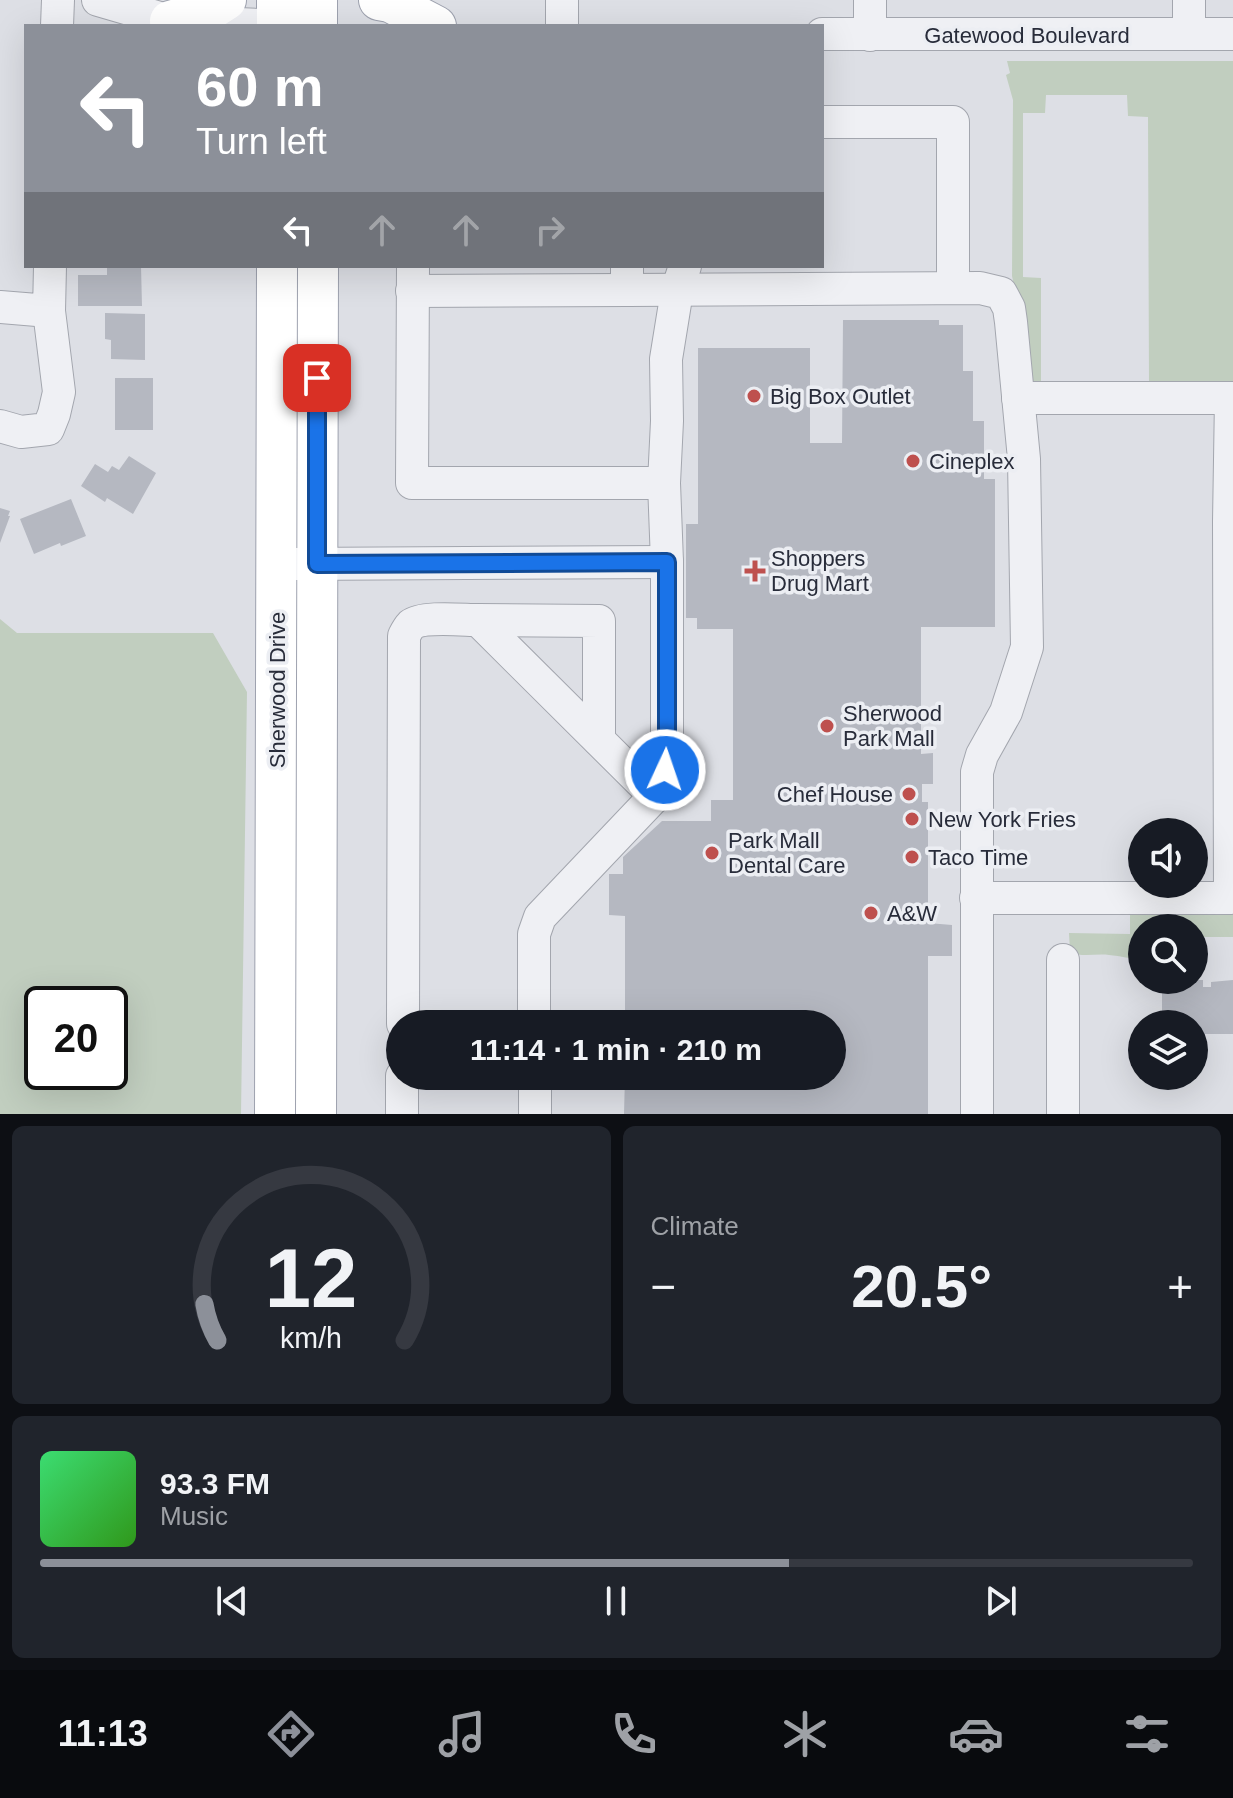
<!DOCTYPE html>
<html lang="en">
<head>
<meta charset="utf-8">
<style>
	:root { --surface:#171b24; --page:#20242c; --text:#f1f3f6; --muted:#9ea1a6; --line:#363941; --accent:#8c9099 }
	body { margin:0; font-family:Arial,sans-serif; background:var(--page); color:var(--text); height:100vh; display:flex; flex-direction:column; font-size:30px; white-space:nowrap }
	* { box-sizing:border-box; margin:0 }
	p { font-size:26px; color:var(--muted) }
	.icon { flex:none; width:44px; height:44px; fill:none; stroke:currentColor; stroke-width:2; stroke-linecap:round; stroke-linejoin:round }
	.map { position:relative; height:1114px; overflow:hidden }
	.drawer { display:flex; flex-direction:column; gap:12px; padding:12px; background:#0d0f14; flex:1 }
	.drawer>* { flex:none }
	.top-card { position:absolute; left:24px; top:24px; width:800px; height:244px; border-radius:0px; box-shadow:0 8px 32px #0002; background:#8c9099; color:#fff; overflow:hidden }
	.tools { position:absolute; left:1128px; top:818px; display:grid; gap:16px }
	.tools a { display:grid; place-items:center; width:80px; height:80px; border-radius:50%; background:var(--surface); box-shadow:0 8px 32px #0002; font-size:40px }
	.speed { position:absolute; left:24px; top:986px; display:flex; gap:16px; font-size:40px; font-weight:700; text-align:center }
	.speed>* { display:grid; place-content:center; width:104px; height:104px; border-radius:50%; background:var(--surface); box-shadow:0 8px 32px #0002; line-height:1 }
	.speed .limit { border:4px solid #111; border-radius:12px; background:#fff; color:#111 }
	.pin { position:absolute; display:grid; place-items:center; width:68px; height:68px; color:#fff; margin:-34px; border-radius:16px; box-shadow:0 4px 12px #0006 }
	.me { position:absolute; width:88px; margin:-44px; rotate:3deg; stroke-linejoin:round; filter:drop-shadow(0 0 6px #0008) }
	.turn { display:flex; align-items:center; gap:28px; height:168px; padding:0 40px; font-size:36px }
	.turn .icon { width:104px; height:104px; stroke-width:2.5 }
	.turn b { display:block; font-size:56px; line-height:68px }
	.lanes { display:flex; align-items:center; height:76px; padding:0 40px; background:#0003; justify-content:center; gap:40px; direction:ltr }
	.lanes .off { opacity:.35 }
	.big { font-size:60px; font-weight:700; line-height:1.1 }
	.drawer .widget { flex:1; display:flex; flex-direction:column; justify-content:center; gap:12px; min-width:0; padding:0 28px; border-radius:12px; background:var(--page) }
	.drawer .dial { align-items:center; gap:0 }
	.dial svg { height:208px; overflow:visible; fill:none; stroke:var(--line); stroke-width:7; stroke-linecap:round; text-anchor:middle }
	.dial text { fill:var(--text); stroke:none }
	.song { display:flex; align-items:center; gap:24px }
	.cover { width:96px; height:96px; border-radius:12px; background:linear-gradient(135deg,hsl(140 70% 55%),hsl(110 70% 35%)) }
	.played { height:8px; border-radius:4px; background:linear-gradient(90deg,var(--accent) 65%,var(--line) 65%) }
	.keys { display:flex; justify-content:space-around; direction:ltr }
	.heat { display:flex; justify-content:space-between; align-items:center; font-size:44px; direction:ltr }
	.drawer .tiles { flex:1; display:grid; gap:12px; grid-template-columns:1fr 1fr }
	.widget:last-child { grid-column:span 2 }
	.trip { position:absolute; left:386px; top:1010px; width:460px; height:80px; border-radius:40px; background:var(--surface); box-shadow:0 8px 32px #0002; font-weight:700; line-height:80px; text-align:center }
	.menu { display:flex; height:128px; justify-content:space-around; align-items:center; background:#090b0e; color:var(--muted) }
	.menu .icon { width:56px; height:56px }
	.menu .on { color:var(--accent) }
	.menu b { font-size:36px; color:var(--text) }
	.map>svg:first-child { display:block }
	.green { fill:#c1cebf; fill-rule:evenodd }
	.building { fill:#b5b8c1 }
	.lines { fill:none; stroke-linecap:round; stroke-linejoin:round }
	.minor-casing { stroke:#a3a6ae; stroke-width:34 }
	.major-casing { stroke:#9ea2af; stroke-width:42 }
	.minor { stroke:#eff0f4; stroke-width:32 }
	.major { stroke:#fff; stroke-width:40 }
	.route-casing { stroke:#114b97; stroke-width:20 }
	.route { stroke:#1a73e8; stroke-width:14 }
	.poi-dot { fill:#be504e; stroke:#eceef3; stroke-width:3 }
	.labels { text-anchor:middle; stroke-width:7; stroke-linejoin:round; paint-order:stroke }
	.street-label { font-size:22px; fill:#282c3a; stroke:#eceef3 }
	.poi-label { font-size:22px; fill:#282c3a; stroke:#eceef3; text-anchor:start }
</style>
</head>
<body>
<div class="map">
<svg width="1233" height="1114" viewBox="0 0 1233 1114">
	<rect width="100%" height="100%" fill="#dddfe5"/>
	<g class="green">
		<polygon points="1007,61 1233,61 1233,388 1149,384 1148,117 1128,116 1127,95 1046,95 1045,113 1023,113 1023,277 1041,278 1041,385 1032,384 1025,309 1014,285 1012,276 1013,100 1006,75 1010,73"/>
		<path d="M0,619l17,14h196l34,59 -6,422h-241zM42,1004h68v68h-68z"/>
		<path d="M1233,911v26h-39v-9h-52v31c-11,0 -21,-3 -33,-4 -13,-2 -26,3 -39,-3l-1,-19 61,1v-20z"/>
	</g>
	<g class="building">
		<polygon points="107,266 141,266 142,306 78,306 78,275 107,275"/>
		<polygon points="105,313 145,314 145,360 111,359 111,340 105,339"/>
		<polygon points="843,320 939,320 939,325 963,325 963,371 973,371 973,421 984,421 984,479 995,479 995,627 921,627 921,754 933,753 933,784 922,784 922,802 928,802 928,923 952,925 952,956 928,956 928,1114 624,1114 625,1076 832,1076 832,1024 625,1024 625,916 609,915 609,874 623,874 623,857 662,821 711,821 711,800 733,800 733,629 697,629 697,618 686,618 686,524 698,524 698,348 810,348 810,443 842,443"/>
		<rect x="115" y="378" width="38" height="52"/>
		<polygon points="129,456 156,473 133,514 107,498 105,502 81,486 95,464 108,472 112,466 119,470"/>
		<polygon points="71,499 86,536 61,546 60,543 34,554 20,519"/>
		<polygon points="0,508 10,511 8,516 10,516 0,543"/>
		<polygon points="1187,980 1203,980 1203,987 1211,987 1211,982 1233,980 1233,1034 1194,1034 1194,1024 1162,1024 1162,987 1175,987 1175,982 1187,982"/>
	</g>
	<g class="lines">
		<defs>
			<g id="minor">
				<polyline points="98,0 170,21 284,26"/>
				<polyline points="57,26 58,0"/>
				<polyline points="562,26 562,0"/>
				<polyline points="822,34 1233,34"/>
				<polyline points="1189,34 1189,0"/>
				<polyline points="870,35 870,0"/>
				<polyline points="822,122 953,122 953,288"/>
				<polyline points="413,266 412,483 664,483"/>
				<polyline points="627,266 627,290 980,288 1001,293 1009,308 1011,322 1024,459 1027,647 1006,712 982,755 977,772 977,1114"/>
				<polyline points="412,291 627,290"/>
				<polyline points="0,307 49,311 50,266"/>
				<polyline points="0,426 21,432 48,429 54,414 59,392 49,311"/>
				<polyline points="294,564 667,562"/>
				<polyline points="478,620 599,621 599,740"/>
				<polyline points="976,898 1230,898 1229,522 1231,398 1018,398"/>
				<polyline points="1063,960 1063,1114"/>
				<path d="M403,1024l1,-388c2,-4 4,-8 7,-11 11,-9 52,-5 67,-5l177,176"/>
				<path d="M534,1024v-90l6,-17 115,-121c9,-16 11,-32 12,-50v-184l-3,-79 3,-62 -1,-62 11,-68 8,-25"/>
				<polyline points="535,1076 535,1114"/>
				<polyline points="402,1114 402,1076"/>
			</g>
			<g id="major">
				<polyline points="277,0 277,26"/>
				<polyline points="379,0 390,2 436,26"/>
				<polyline points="170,21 212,9 226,0"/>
				<polyline points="317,26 317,0"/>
				<polyline points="275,1114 277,266"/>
				<polyline points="316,1114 318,266"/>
			</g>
		</defs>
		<use href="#minor" class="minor-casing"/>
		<use href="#major" class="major-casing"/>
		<use href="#minor" class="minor"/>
		<use href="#major" class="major"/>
	</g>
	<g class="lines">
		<defs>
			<polyline id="route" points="317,378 317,564 667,562 667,746 665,770"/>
		</defs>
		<use href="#route" class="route-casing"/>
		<use href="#route" class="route"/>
	</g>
	<g class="poi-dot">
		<circle cx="754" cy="396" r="8"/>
		<circle cx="913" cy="461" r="8"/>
		<path d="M751 559h8v8h8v8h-8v8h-8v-8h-8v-8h8z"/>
		<circle cx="827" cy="726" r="8"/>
		<circle cx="909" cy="794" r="8"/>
		<circle cx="912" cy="819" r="8"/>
		<circle cx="712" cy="853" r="8"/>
		<circle cx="912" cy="857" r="8"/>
		<circle cx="871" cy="913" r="8"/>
	</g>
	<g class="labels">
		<g class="street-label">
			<text x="1027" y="43">Gatewood Boulevard</text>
			<text transform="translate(277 690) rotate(-90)" y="8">Sherwood Drive</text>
		</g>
		<g class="poi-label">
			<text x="770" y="404">Big Box Outlet</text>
			<text x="929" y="469">Cineplex</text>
			<text x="771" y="566">Shoppers<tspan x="771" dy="25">Drug Mart</tspan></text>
			<text x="843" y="721">Sherwood<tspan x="843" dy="25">Park Mall</tspan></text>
			<text x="893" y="802" text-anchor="end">Chef House</text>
			<text x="928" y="827">New York Fries</text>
			<text x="728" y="848">Park Mall<tspan x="728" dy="25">Dental Care</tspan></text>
			<text x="928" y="865">Taco Time</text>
			<text x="887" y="921">A&amp;W</text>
		</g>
	</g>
</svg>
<div class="tools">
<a><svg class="icon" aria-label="sound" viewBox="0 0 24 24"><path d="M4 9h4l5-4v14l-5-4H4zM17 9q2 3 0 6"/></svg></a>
<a><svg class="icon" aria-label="search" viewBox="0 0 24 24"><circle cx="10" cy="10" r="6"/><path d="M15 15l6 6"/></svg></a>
<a><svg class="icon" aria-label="layers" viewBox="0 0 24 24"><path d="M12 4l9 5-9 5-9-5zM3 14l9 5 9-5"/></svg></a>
</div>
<div class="speed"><div class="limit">20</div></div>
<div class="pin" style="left:317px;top:378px;background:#d93025"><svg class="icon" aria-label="arrive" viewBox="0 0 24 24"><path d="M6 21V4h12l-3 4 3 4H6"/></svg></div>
<svg class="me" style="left:665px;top:770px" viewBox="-20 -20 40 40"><circle r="17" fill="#1a73e8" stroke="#fff" stroke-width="3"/><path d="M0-11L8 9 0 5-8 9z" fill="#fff"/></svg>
<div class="trip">11:14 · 1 min · 210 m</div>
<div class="top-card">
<div class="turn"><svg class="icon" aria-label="left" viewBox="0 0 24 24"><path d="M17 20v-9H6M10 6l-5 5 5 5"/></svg><div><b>60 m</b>Turn left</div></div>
<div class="lanes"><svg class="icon" aria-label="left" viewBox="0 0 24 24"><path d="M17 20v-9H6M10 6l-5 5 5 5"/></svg><svg class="icon off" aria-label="ahead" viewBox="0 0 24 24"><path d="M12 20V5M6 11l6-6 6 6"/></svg><svg class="icon off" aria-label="ahead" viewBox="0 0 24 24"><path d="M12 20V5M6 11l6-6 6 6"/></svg><svg class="icon off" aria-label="right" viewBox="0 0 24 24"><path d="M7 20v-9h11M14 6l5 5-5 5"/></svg></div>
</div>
</div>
<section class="drawer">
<div class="tiles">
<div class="widget dial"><svg viewBox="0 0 100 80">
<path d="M14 69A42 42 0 1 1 86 69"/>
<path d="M14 69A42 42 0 0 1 9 55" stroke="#8c9099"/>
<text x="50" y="56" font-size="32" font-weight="700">12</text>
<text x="50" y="72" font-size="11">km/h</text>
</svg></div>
<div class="widget"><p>Climate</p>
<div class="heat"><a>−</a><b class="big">20.5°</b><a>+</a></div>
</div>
<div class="widget">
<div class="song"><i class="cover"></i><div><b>93.3 FM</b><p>Music</p></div></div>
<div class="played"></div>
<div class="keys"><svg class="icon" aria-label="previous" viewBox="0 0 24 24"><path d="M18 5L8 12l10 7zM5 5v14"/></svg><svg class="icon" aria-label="pause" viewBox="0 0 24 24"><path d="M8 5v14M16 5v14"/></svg><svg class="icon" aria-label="next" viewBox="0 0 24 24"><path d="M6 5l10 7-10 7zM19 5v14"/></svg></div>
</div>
</div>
</section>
<nav class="menu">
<b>11:13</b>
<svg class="icon on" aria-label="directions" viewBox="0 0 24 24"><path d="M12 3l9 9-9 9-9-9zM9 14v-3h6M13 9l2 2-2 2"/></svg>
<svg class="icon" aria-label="music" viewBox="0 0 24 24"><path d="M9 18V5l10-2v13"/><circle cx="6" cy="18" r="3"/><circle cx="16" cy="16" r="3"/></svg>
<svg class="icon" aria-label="phone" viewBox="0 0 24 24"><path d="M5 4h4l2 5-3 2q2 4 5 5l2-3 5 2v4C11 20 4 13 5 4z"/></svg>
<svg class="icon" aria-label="climate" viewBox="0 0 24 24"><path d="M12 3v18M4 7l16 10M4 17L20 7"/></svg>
<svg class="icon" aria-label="car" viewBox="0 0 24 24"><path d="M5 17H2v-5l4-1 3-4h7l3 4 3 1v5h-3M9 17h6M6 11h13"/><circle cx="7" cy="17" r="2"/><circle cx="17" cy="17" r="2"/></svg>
<svg class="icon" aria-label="filters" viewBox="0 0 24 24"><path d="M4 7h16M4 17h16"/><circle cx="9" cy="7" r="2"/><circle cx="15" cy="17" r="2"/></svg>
</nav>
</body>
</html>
